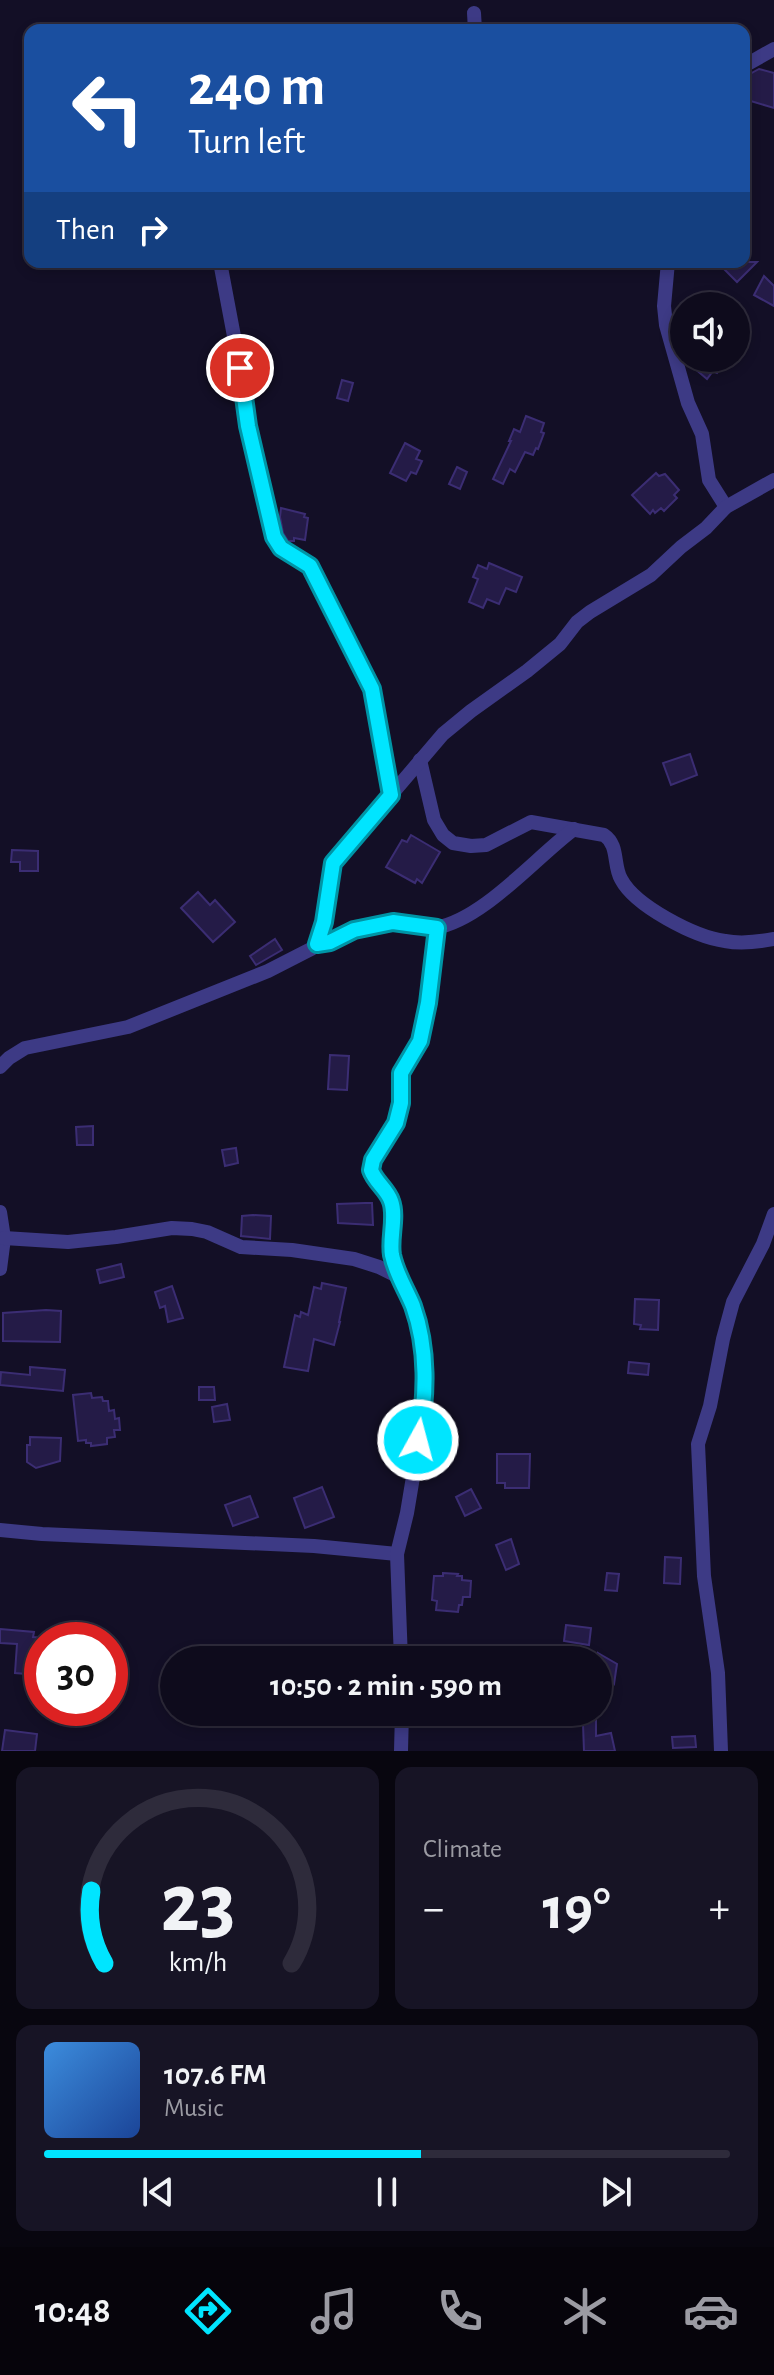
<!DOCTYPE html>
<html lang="en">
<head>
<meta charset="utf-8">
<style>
	:root { --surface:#0e0b1c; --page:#171425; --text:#f1f3f6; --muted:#9b9ba3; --line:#2e2b3b; --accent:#00e5ff }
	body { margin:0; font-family:"Alegreya Sans",sans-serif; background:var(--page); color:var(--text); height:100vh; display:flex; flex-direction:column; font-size:30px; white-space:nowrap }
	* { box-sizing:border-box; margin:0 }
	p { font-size:26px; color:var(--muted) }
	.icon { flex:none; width:44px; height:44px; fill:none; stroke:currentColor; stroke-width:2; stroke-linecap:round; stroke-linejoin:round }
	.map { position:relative; height:1751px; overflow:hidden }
	.sheet { display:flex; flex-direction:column; gap:16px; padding:16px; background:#08060f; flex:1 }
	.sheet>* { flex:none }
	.hud { position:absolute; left:24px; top:24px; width:726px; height:244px; border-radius:16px; box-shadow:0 4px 12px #0003,0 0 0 2px var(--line); background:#1a4fa0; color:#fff; overflow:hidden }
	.fabs { position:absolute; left:670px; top:292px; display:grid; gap:16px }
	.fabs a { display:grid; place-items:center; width:80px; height:80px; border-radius:50%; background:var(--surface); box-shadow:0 4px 12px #0003,0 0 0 2px var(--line); font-size:40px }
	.speed { position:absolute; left:24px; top:1622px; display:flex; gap:16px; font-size:40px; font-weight:700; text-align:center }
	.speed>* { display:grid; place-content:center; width:104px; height:104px; border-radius:50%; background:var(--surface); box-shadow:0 4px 12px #0003,0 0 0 2px var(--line); line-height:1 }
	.speed .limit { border:12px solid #d22; background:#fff; color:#111 }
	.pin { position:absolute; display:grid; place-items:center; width:68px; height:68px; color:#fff; margin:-34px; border:4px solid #fff; border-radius:50%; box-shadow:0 2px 8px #0007 }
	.me { position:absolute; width:88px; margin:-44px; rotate:7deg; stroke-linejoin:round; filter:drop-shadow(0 0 6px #0008) }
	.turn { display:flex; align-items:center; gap:28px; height:168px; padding:0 32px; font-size:36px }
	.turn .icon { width:104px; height:104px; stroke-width:2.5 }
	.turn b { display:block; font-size:56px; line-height:68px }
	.then { display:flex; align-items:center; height:76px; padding:0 32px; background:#0003; gap:16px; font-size:30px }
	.big { font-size:60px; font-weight:700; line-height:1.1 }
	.sheet .widget { flex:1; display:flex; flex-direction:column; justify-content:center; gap:12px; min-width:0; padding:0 28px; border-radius:16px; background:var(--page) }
	.sheet .dial { align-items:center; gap:0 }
	.dial svg { height:208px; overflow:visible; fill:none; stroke:var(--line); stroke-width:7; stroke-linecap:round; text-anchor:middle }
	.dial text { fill:var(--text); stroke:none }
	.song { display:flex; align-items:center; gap:24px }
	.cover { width:96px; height:96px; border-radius:12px; background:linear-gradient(135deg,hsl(210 70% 55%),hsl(220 70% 35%)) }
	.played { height:8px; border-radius:4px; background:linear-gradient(90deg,var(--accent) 55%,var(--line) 55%) }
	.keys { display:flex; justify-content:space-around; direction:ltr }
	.heat { display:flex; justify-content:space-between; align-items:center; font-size:44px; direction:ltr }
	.sheet .tiles { flex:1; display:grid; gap:16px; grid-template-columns:1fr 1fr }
	.widget:last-child { grid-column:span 2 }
	.trip { position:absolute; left:160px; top:1646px; width:452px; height:80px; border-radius:40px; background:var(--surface); box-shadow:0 4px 12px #0003,0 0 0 2px var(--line); font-weight:700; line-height:80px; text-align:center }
	.menu { display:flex; height:128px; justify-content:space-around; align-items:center; background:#06040b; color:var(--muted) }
	.menu .icon { width:56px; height:56px }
	.menu .current { color:var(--accent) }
	.menu b { font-size:36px; color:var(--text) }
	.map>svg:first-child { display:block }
	.building { fill:#241b47; stroke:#3b2d73; stroke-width:2 }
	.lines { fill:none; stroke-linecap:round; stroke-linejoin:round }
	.street { stroke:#3d3a85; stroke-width:14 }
	.route-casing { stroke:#0095a6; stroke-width:20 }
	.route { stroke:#00e5ff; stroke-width:14 }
</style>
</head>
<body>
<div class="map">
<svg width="774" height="1751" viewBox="0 0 774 1751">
	<rect width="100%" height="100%" fill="#130f26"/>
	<g class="building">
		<polygon points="759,69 774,73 774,108 744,99 750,74"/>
		<polygon points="717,262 757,262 737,282"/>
		<polygon points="764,276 774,286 774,306 754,295"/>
		<polygon points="686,358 723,358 722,360 725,363 717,373 713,371 707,379 687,362"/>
		<polygon points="342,380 353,383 348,401 337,398"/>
		<polygon points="526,416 544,423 541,432 544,433 538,449 536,448 533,455 525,452 515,472 510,469 503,484 493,479 511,441 509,441 514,429 520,432"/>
		<polygon points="405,443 420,451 416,459 422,461 416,474 411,472 406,481 390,473"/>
		<polygon points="457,467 467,472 460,489 449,484"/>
		<polygon points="656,473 659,476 665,474 679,490 674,495 677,498 664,511 661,508 655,513 653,510 650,514 632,495"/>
		<polygon points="281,508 305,514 304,517 308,518 305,540 294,538 294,541 288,541 283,533 280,517"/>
		<polygon points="489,563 522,577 516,592 506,588 499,604 487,599 483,608 469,602 478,579 473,577 478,565 487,569"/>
		<polygon points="690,754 697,775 671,785 663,763"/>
		<polygon points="411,835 440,852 422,883 417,879 415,883 386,867 402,840 407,842"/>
		<polygon points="12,850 38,851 38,871 20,871 20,862 11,862"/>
		<polygon points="198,892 210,905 215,900 235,922 213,942 181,908"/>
		<polygon points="275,939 282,950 256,965 250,956"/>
		<polygon points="330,1055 349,1056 347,1090 328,1089"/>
		<polygon points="93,1126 93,1145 77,1145 76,1127"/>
		<polygon points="236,1148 238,1163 225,1166 222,1150"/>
		<polygon points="365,1203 372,1203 373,1225 338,1223 337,1204"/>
		<polygon points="253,1215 271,1216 270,1239 241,1236 242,1216"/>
		<polygon points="121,1264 124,1277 100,1283 97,1270"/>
		<polygon points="322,1283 346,1288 339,1322 340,1322 334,1345 314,1339 308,1371 284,1367 295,1315 300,1317 301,1312 308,1315 314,1287 321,1289"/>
		<polygon points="172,1286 183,1318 168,1322 165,1306 160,1308 155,1292"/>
		<polygon points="635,1299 659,1300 658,1330 640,1329 641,1325 634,1324"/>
		<polygon points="46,1310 61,1311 60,1342 3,1341 3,1313"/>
		<polygon points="629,1362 649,1364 648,1375 628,1373"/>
		<polygon points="30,1367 65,1370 63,1391 0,1385 1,1372 30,1375"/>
		<polygon points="199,1387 214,1387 215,1400 199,1400"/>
		<polygon points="91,1393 92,1398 102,1397 103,1401 108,1401 109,1411 114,1410 115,1419 119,1418 120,1430 114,1430 115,1437 107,1438 107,1444 91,1446 91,1443 86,1443 86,1440 78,1441 73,1395"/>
		<polygon points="227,1404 230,1420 214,1422 212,1407"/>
		<polygon points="30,1437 61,1438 60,1461 36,1468 27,1462 27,1445 30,1445"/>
		<polygon points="497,1454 530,1454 529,1488 505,1488 505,1483 497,1483"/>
		<polygon points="322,1487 334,1517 305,1528 294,1498"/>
		<polygon points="471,1489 481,1508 465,1516 456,1497"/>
		<polygon points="250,1496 258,1517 233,1526 225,1505"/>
		<polygon points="511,1539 519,1564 506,1570 496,1545"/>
		<polygon points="665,1557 681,1558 680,1584 664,1583"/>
		<polygon points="443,1573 458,1574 457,1576 462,1576 462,1580 471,1581 470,1597 463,1597 462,1605 459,1605 458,1612 436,1610 437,1601 432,1600 434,1576 443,1576"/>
		<polygon points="607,1573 619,1574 617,1591 605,1590"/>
		<polygon points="566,1625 591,1628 589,1645 564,1641"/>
		<polygon points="0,1629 34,1632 33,1637 43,1638 39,1675 15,1673 17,1644 0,1643"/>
		<polygon points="598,1653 617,1664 614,1684 598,1674"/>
		<polygon points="572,1712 596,1712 596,1736 611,1733 615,1751 584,1751 583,1724 572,1723"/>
		<polygon points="5,1730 37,1734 35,1751 2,1751"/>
		<polygon points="695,1736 696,1747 673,1748 672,1737"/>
	</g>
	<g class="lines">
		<g class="street">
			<polyline points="474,13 475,30"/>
			<polyline points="744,66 774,49"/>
			<polyline points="220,262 240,368 248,426 274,537 281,548 310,566 372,689 391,795"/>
			<polyline points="668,262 664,306 666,325 688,403 702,434 709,480 726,507"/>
			<path d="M420,760l14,60 9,15 10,8 18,3 15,-1 45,-23 73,13c15,10 9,30 17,44 14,27 74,58 104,62 16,3 33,1 49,-2"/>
			<path d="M317,944c20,-2 37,-15 58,-19 8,-1 16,-3 24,-3 12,1 24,8 36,6 48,-8 101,-71 139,-99"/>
			<polyline points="0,1067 9,1058 25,1048 128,1027 268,971 311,949 317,944 324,922 333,863 443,734 471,711 527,671 560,644 577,622 590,612 651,575 681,547 706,528 726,507 774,480"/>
			<polyline points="0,1212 4,1238 0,1269"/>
			<polyline points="4,1238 68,1242 116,1237 172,1228 192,1229 207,1232 241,1247 292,1250 354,1259 379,1267 399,1277"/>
			<polyline points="0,1530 42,1534 314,1546 397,1554"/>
			<polyline points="401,1660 397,1554 407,1513 422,1423 424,1361 414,1309 396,1272 393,1259 390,1243 391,1202 373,1175 371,1166 396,1123 401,1103 401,1073 420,1041 428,1003 437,928"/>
			<polyline points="401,1751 402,1712"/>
			<polyline points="721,1751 718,1673 704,1576 698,1444 710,1406 723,1339 733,1302 763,1244 774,1214"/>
		</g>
	</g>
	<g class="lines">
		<defs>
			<path id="route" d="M240,368l8,58 26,111 7,11 29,18 62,123 19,106 -58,68 -9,59 -7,22 13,-2 24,-12 39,-8 44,6 -9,75 -8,38 -19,32v30l-5,20 -23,37 -2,10c4,12 16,19 20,31 6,16 -2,37 1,54 4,19 14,34 21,51 15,42 14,91 5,134"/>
		</defs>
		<use href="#route" class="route-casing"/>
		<use href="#route" class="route"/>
	</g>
</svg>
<div class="fabs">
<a><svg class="icon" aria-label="sound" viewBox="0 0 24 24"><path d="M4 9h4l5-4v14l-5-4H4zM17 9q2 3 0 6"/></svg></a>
</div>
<div class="speed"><div class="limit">30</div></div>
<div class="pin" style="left:240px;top:368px;background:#d93025"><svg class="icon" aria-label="arrive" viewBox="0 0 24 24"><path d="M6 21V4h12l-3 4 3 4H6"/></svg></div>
<svg class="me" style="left:418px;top:1440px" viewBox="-20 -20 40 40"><circle r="17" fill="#00e5ff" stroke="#fff" stroke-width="3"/><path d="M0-11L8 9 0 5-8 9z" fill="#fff"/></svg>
<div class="trip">10:50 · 2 min · 590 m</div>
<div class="hud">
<div class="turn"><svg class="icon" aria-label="left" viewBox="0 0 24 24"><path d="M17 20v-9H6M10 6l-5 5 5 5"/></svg><div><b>240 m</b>Turn left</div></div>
<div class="then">Then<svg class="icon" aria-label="right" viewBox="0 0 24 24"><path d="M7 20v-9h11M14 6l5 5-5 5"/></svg></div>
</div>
</div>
<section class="sheet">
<div class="tiles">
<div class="widget dial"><svg viewBox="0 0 100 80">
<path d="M14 69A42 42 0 1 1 86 69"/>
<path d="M14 69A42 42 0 0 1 9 41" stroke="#00e5ff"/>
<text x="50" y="56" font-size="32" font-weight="700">23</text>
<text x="50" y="72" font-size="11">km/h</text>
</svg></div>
<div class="widget"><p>Climate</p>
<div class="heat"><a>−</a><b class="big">19°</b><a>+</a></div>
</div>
<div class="widget">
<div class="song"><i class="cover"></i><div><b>107.6 FM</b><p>Music</p></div></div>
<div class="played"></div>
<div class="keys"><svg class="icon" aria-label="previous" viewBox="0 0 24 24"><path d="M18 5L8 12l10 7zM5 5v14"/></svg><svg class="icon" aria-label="pause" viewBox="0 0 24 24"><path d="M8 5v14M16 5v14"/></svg><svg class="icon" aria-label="next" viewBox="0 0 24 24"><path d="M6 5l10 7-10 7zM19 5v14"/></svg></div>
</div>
</div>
</section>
<nav class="menu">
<b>10:48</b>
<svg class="icon current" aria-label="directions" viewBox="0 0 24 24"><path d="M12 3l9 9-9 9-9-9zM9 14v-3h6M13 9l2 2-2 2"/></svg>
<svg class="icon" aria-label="music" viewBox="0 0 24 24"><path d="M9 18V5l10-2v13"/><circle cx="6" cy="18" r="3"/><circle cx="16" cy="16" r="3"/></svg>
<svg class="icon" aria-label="phone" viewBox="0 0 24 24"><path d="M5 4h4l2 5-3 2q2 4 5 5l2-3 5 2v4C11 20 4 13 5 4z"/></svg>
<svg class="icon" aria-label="climate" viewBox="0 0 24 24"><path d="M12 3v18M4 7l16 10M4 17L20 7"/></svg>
<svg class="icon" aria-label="car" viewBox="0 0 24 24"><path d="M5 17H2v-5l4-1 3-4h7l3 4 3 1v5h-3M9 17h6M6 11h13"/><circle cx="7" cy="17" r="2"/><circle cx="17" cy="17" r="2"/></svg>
</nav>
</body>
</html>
